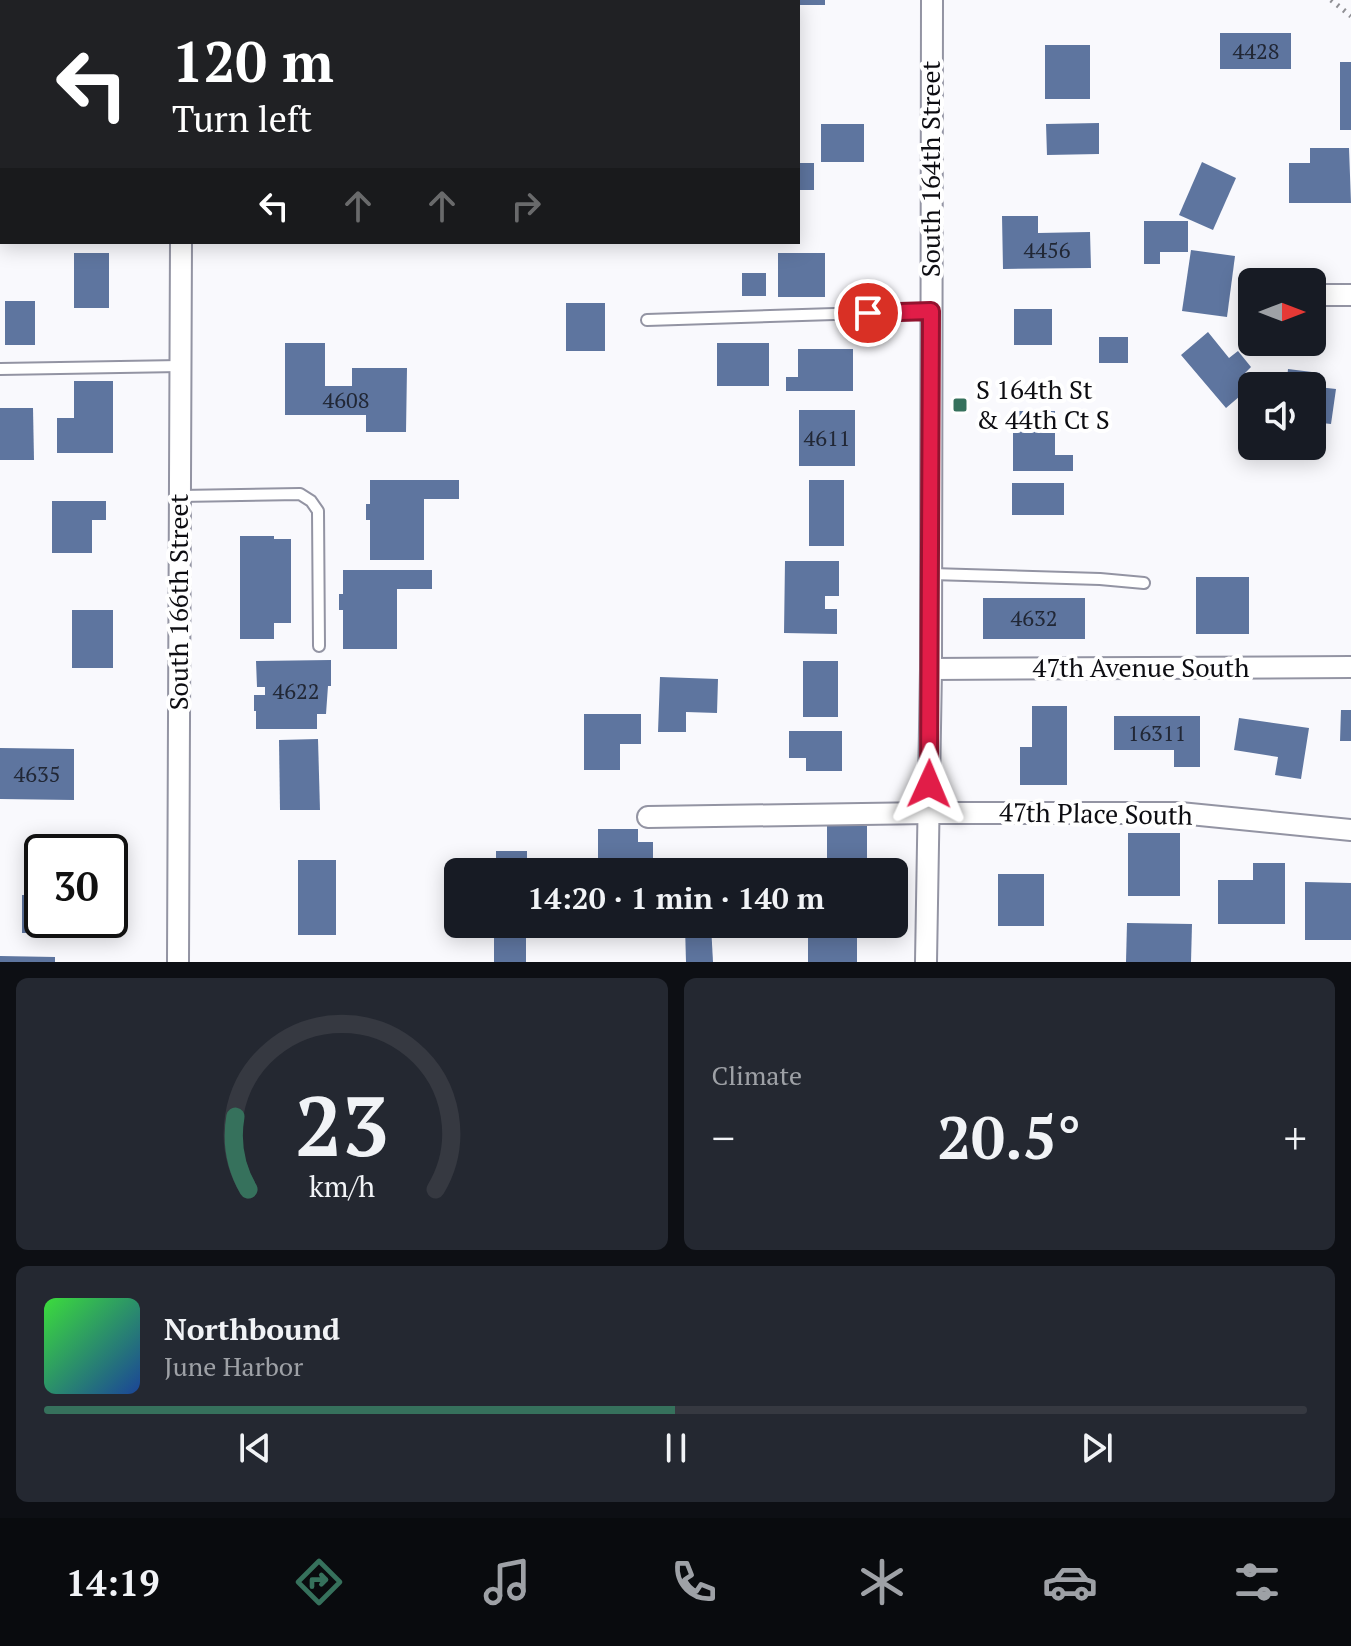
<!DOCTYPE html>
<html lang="en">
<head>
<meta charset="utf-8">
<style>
	:root { --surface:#171b24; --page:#242831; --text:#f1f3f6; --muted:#9ea1a6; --line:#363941; --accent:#36715c }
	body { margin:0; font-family:"PT Serif",serif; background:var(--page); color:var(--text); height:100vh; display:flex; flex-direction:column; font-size:30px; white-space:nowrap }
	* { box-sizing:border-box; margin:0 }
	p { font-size:26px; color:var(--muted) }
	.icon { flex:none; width:44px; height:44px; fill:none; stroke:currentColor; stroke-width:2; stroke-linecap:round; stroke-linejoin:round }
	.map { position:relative; height:962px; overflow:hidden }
	.details { display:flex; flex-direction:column; gap:16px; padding:16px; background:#0d0f14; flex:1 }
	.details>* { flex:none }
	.top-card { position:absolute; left:0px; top:0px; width:800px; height:244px; box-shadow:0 4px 20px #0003; background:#202124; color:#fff; overflow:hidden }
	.needle { width:52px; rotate:90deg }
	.tools { position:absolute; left:1238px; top:268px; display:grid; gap:16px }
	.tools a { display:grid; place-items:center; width:88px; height:88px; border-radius:12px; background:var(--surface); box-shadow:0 4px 20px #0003; font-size:40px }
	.speed { position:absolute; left:24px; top:834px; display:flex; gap:16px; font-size:40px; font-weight:700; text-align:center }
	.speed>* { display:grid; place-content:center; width:104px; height:104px; border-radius:50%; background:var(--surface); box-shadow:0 4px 20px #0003; line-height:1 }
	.speed .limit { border:4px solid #111; border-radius:12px; background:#fff; color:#111 }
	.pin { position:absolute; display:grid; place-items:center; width:68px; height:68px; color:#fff; margin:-34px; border:4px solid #fff; border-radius:50%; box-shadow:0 2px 8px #0007 }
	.me { position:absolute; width:88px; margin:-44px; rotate:1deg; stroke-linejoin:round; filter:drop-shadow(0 0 6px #0008) }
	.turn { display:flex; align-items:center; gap:28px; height:168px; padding:0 40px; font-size:36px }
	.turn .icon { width:104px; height:104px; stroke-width:2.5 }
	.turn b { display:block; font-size:56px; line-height:68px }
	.lanes { display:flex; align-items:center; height:76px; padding:0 40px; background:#0003; justify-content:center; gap:40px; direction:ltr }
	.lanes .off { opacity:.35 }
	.big { font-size:60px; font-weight:600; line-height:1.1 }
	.details .tile { flex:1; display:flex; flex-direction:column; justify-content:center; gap:12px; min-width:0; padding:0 28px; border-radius:12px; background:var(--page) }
	.details .dial { align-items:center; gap:0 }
	.dial svg { height:208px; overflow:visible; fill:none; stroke:var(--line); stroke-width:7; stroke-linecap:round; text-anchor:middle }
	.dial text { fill:var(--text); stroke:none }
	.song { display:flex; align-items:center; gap:24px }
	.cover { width:96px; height:96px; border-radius:12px; background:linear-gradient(135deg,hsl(120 70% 55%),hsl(220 70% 35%)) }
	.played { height:8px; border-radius:4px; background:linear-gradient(90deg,var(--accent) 50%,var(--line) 50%) }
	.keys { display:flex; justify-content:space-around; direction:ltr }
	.heat { display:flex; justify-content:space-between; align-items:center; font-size:44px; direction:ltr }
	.details .tiles { flex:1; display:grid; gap:16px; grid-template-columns:1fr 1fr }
	.tile:last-child { grid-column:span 2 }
	.trip { position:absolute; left:444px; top:858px; width:464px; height:80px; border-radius:12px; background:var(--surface); box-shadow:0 4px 20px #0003; font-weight:600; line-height:80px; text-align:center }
	.menu { display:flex; height:128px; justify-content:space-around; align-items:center; background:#090b0e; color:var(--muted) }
	.menu .icon { width:56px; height:56px }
	.menu .selected { color:var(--accent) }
	.menu b { font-size:36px; color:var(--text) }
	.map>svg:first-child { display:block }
	.building { fill:#5e759f }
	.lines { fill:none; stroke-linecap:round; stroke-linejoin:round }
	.service-casing { stroke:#9394a3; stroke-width:14 }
	.minor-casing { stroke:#9394a3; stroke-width:24 }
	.path { stroke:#8f8f94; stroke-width:5; stroke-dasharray:2 6; stroke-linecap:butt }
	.service { stroke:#fff; stroke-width:10 }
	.minor { stroke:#fff; stroke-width:20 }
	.route-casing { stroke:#92132f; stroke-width:20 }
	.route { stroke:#e11d48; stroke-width:14 }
	.poi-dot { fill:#36715c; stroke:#fff; stroke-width:3 }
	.labels { text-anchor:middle; stroke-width:8; stroke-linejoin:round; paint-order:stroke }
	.number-label { font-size:22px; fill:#212735 }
	.street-label { font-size:26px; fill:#0d0d12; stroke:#fff }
	.poi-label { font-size:26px; fill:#0d0d12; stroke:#fff; text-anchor:start }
</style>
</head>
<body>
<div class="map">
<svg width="1351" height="962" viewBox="0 0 1351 962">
	<rect width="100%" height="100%" fill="#f9f9fd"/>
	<g class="building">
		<rect x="798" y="0" width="27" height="5"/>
		<rect x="1220" y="33" width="71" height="36"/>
		<rect x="1045" y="45" width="45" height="54"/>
		<rect x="1340" y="62" width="11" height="68"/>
		<polygon points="1099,123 1099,154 1047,155 1046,124"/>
		<rect x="821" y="124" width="43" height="38"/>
		<polygon points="1310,148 1349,148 1351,203 1289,203 1289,163 1310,163"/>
		<polygon points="1202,162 1236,178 1213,230 1179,215"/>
		<rect x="798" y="163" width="16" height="27"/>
		<polygon points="1002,216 1038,216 1038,233 1090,232 1091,268 1003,269"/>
		<polygon points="1144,221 1188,221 1188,252 1160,252 1160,264 1144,264"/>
		<polygon points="1191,250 1235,256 1227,317 1182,311"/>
		<rect x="74" y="253" width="35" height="55"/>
		<rect x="778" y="253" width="47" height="44"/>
		<rect x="742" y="273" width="24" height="23"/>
		<rect x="5" y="301" width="30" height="44"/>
		<rect x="566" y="303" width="39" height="48"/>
		<rect x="1014" y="309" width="38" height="36"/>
		<polygon points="1208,332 1229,358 1238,351 1251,367 1245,373 1254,384 1226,408 1181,355"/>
		<rect x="1099" y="337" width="29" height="26"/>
		<polygon points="285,343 325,343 325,386 352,386 352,368 407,368 406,432 366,432 366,415 285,415"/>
		<rect x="717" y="343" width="52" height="43"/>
		<polygon points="798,349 853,349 853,391 786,391 786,377 798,377"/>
		<polygon points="1288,369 1320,373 1318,387 1336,389 1331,424 1312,422 1312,386 1270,386 1271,377 1287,379"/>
		<polygon points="74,381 113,381 113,453 57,453 57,418 74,418"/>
		<polygon points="0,408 33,408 34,460 0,460"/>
		<rect x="799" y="410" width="56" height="56"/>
		<polygon points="1013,411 1055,411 1055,455 1073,455 1073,471 1013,471"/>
		<polygon points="370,480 459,480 459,499 424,499 424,560 370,560 370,520 366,520 366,504 370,504"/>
		<rect x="809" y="480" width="35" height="66"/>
		<rect x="1012" y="483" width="52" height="32"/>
		<polygon points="52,501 106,501 106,520 92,520 92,553 52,553"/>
		<polygon points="240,536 274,536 274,539 291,539 291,623 274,623 274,639 240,639"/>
		<polygon points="785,561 839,561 839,596 825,596 825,609 837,609 837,634 784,633"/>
		<polygon points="343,570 432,570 432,589 397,589 397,649 343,649 343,610 339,610 339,594 343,594"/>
		<rect x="1196" y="577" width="53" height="57"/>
		<rect x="983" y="598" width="102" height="41"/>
		<rect x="72" y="610" width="41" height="58"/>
		<polygon points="331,660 331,686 328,686 326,714 317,714 317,729 256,729 256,711 254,711 254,695 265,695 265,687 257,687 256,661"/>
		<rect x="803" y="661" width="35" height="56"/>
		<polygon points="660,677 718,679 717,713 686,712 686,732 658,732"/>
		<polygon points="1032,706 1067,706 1067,785 1020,785 1020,747 1032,747"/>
		<polygon points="1341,710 1351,710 1351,741 1340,741"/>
		<polygon points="584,714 641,714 641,744 620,744 620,770 584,770"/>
		<polygon points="1114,716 1200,716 1200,767 1174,767 1174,750 1114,750"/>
		<polygon points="1239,718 1309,728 1301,779 1275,775 1278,757 1234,750"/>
		<polygon points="789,731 842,731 842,771 806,771 806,758 789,758"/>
		<polygon points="318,739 320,810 280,810 279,740"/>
		<polygon points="0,748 74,749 74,800 0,799"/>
		<rect x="827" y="826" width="40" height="46"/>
		<polygon points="598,829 638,829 638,842 653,842 653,872 598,872"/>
		<rect x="1128" y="833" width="52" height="63"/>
		<rect x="496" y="851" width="31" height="21"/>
		<rect x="298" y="860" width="38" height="75"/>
		<polygon points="1253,863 1285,863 1285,924 1218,924 1218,880 1253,880"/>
		<rect x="998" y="874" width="46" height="52"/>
		<polygon points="1305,882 1351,883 1351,940 1305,940"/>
		<polygon points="22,895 42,895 42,920 100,920 100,933 22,933"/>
		<polygon points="1127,923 1192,924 1191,962 1126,962"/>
		<rect x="494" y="924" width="32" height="38"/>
		<rect x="808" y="924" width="49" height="38"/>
		<polygon points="711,925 713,962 686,962 685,926"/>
		<polygon points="0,956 55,957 55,962 0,962"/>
	</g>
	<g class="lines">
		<defs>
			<g id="service">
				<polyline points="647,320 931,311"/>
				<polyline points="0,369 180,366"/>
				<polyline points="180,496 300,494 311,501 318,511 319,646"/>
				<polyline points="931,574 1100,579 1144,583"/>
			</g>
			<g id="minor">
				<polyline points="181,2 181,0"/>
				<polyline points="1312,295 1351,295"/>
				<polyline points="931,669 1351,667"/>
				<polyline points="648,817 929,813 1180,813 1351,830"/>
				<polyline points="178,962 181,242"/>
				<polyline points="926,962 931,669 932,0"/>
			</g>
		</defs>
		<use href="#service" class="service-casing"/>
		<use href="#minor" class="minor-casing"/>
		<polyline class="path" points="1331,0 1351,16"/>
		<use href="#service" class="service"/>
		<use href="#minor" class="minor"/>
	</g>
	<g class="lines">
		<defs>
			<polyline id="route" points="868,313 931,311 929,784"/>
		</defs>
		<use href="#route" class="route-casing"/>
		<use href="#route" class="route"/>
	</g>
	<rect class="poi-dot" x="952" y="397" width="16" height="16" rx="4"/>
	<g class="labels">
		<g class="number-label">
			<text x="1256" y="59">4428</text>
			<text x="1047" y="258">4456</text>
			<text x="346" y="408">4608</text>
			<text x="827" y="446">4611</text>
			<text x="1034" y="626">4632</text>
			<text x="296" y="699">4622</text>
			<text x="1157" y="741">16311</text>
			<text x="37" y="782">4635</text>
		</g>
		<g class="street-label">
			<text transform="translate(931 169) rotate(-90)" y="9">South 164th Street</text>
			<text transform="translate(179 602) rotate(-90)" y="9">South 166th Street</text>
			<text x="1141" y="677">47th Avenue South</text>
			<text transform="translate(1096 814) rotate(1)" y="9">47th Place South</text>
		</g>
		<g class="poi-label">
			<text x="976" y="399">S 164th St<tspan x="976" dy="30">&amp; 44th Ct S</tspan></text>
		</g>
	</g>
</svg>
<div class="tools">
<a><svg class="needle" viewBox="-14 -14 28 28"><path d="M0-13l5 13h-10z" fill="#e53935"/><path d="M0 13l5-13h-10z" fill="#9ea1a6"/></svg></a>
<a><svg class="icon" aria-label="sound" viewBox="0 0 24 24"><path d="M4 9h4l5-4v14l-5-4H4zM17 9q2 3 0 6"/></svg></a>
</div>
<div class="speed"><div class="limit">30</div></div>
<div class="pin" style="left:868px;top:313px;background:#d93025"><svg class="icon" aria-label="arrive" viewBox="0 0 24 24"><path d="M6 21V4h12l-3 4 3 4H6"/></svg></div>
<svg class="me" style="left:929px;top:784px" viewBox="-20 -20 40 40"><path d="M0-17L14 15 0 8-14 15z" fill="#e11d48" stroke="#fff" stroke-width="4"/></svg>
<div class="trip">14:20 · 1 min · 140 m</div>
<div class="top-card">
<div class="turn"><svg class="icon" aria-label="left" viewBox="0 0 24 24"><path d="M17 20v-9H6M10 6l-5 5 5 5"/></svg><div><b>120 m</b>Turn left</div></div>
<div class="lanes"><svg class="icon" aria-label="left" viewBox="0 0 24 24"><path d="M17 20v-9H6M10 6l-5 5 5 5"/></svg><svg class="icon off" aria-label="ahead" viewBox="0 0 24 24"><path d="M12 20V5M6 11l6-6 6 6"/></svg><svg class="icon off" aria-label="ahead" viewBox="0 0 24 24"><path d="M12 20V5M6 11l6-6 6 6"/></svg><svg class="icon off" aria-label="right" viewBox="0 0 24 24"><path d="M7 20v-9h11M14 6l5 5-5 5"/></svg></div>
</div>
</div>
<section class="details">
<div class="tiles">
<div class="tile dial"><svg viewBox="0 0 100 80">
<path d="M14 69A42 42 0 1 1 86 69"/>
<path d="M14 69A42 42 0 0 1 9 41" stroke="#36715c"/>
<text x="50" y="56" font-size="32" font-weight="700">23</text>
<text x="50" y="72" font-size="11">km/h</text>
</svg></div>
<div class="tile"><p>Climate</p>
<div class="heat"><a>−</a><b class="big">20.5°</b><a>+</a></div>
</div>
<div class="tile">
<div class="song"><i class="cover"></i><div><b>Northbound</b><p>June Harbor</p></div></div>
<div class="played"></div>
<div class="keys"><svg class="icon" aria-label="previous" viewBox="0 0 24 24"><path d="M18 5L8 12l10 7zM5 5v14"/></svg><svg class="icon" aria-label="pause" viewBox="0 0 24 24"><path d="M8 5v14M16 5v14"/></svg><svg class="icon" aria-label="next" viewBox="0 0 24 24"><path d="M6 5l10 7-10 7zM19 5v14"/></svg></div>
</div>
</div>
</section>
<nav class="menu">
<b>14:19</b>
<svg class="icon selected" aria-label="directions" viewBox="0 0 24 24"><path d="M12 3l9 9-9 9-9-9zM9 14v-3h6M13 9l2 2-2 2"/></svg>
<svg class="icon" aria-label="music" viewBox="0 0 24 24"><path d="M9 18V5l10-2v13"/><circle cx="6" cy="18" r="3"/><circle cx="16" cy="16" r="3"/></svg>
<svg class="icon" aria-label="phone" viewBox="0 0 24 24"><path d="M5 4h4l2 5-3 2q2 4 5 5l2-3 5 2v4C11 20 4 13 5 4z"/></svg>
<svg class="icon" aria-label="climate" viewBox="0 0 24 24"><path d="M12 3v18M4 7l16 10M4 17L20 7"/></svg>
<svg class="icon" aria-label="car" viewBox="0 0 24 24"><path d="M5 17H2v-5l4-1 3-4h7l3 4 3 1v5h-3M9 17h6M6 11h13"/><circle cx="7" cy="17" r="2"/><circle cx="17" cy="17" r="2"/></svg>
<svg class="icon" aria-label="filters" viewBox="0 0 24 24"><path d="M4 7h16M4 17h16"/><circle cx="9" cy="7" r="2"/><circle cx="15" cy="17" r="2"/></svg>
</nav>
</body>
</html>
